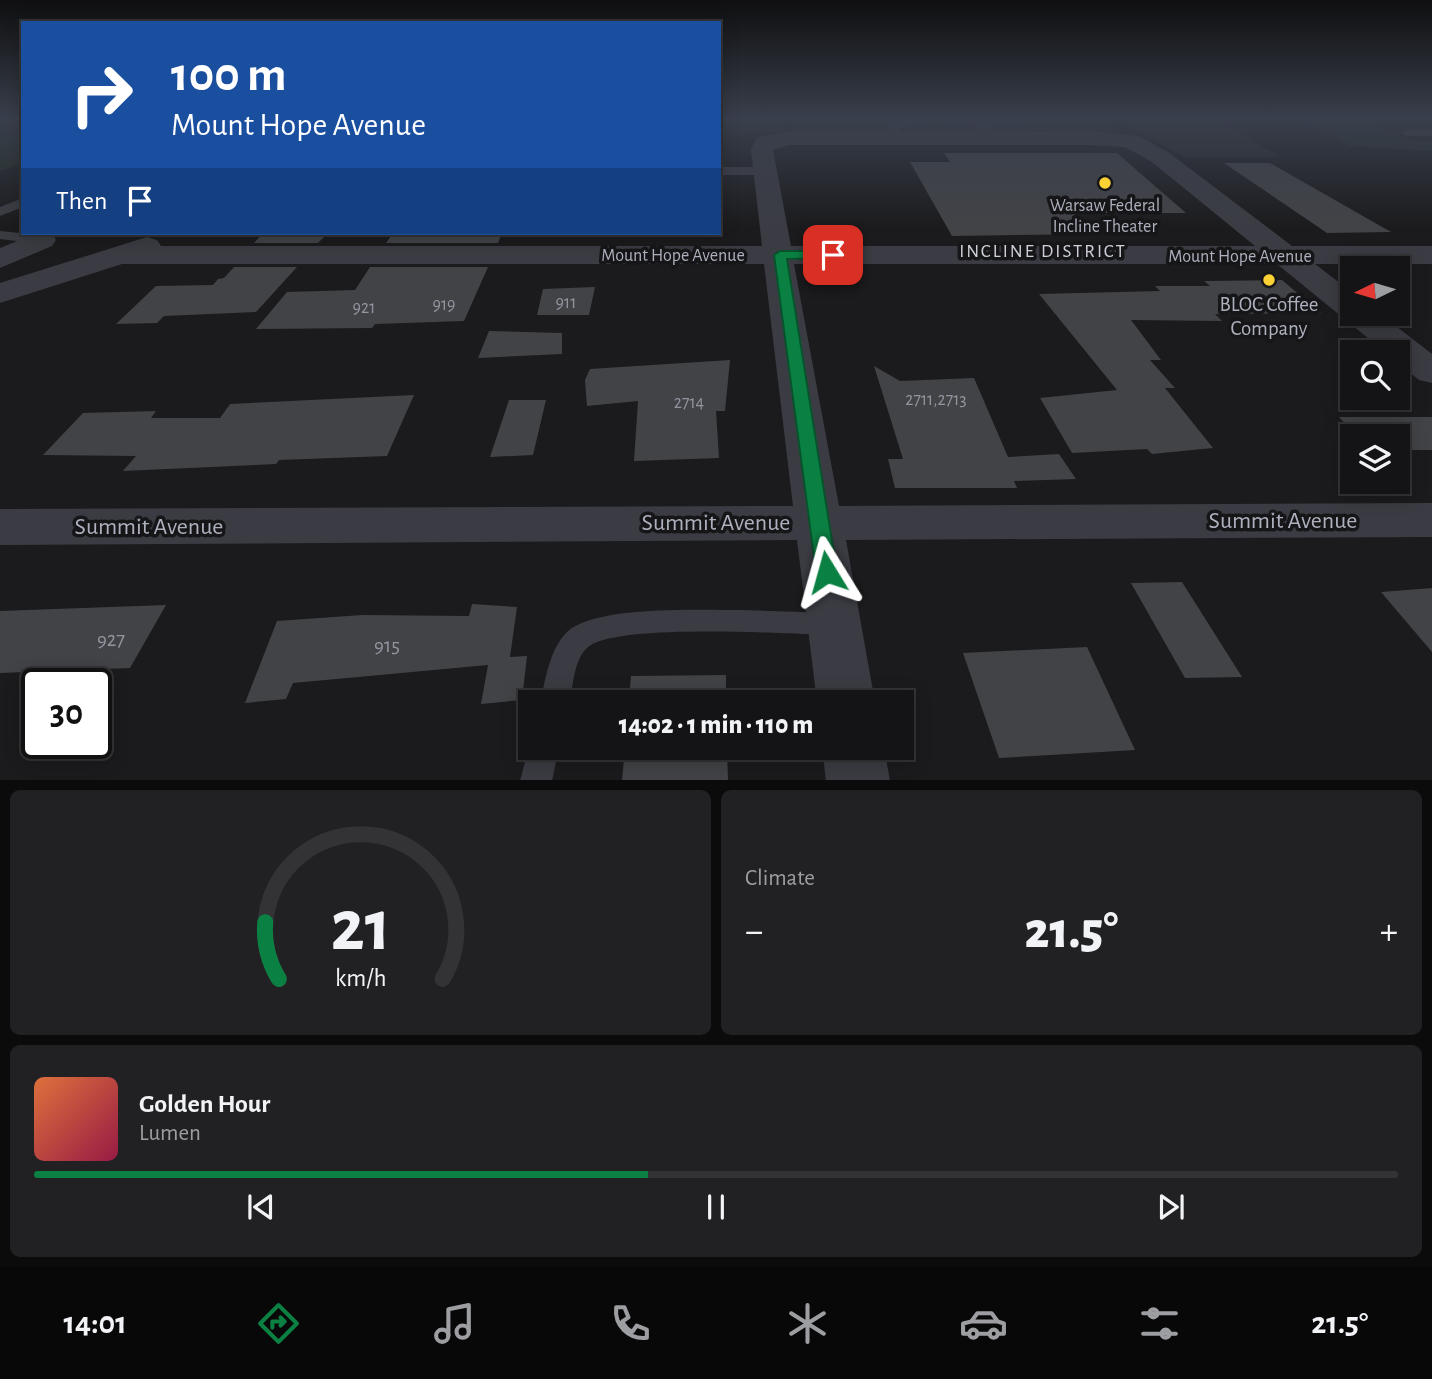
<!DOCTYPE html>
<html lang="en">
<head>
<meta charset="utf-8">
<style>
	:root { --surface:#141416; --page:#212123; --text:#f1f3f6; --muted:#9d9ea1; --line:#333335; --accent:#0b8043 }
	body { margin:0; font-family:"Alegreya Sans",sans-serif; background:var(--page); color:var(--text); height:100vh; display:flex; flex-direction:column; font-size:26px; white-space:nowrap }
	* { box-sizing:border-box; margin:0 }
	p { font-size:23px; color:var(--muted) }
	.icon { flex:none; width:38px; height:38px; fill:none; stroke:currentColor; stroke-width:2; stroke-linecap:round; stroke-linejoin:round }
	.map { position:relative; height:780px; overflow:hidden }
	.sheet { display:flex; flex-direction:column; gap:10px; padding:10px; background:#0b0b0c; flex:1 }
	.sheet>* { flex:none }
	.top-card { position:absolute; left:21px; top:21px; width:700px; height:214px; border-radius:0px; box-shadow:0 4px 18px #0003,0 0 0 2px var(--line); background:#1a4fa0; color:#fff; overflow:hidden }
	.needle { width:46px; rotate:265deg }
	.tools { position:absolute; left:1340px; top:256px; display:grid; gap:14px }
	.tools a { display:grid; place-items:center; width:70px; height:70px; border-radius:0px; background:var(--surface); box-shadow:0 4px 18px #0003,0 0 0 2px var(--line); font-size:35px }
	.speed { position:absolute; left:21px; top:668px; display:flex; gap:14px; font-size:35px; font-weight:700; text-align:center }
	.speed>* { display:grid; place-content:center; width:91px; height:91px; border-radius:50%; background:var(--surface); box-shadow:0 4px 18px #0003,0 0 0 2px var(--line); line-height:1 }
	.speed .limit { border:4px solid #111; border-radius:10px; background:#fff; color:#111 }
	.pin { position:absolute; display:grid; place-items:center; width:60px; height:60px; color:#fff; margin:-30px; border-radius:14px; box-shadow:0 4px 10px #0006 }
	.me { position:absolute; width:77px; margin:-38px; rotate:352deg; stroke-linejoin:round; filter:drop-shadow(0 0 5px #0008) }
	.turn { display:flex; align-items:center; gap:24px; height:147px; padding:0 35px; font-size:32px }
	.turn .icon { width:91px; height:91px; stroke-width:2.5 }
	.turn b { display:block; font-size:49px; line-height:60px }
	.then { display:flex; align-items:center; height:66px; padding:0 35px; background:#0003; gap:14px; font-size:26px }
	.big { font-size:52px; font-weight:800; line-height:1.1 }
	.sheet .widget { flex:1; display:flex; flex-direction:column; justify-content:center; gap:10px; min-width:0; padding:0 24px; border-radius:10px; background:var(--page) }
	.sheet .dial { align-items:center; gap:0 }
	.dial svg { height:182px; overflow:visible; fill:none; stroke:var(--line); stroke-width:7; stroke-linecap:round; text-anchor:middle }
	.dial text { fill:var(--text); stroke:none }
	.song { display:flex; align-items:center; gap:21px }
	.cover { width:84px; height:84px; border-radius:10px; background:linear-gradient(135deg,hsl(20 70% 55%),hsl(340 70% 35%)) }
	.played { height:7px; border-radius:4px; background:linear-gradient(90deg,var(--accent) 45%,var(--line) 45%) }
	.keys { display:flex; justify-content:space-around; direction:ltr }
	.heat { display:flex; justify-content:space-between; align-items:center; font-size:38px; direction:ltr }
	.sheet .tiles { flex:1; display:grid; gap:10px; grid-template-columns:1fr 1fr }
	.widget:last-child { grid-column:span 2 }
	.trip { position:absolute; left:518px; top:690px; width:396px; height:70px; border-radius:0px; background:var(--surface); box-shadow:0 4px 18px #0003,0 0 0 2px var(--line); font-weight:800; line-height:70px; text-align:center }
	.dock { display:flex; height:112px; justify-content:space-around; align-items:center; background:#080809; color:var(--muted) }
	.dock .icon { width:49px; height:49px }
	.dock .selected { color:var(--accent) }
	.dock b { font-size:32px; color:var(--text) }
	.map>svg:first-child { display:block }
	.built { fill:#27272a }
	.green { fill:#222c24 }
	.building { fill:#424347 }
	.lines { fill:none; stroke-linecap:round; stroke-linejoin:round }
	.service { fill:#3b3c43; fill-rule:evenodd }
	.minor { fill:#3b3c43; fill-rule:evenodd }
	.route { fill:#0b8043; stroke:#07532c; stroke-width:2 }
	.poi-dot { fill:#fcd134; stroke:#161618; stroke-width:2.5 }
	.labels { text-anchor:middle; stroke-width:7; stroke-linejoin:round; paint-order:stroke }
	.far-poi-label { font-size:18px; fill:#adb0bd; stroke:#161618 }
	.far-street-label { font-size:18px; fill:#adb0bd; stroke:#161618 }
	.number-label { font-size:18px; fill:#9295a0 }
	.far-neighbourhood-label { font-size:19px; letter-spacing:2px; fill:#ced0d9; stroke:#161618 }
	.poi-label { font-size:21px; fill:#adb0bd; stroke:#161618 }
	.near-number-label { font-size:21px; fill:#9295a0 }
	.near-street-label { font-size:24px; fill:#adb0bd; stroke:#161618 }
</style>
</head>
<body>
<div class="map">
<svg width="1432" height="781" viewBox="0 0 1432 781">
	<rect width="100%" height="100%" fill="#1b1b1d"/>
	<g class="built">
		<polygon points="788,119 1043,119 1054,130 792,131"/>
		<polygon points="1121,119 1218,119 1280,157 1185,157 1137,131"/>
	</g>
	<g class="green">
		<polygon points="5,119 23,119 23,162 0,171 0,120"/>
		<polygon points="719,119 781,119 784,131 719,135"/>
		<polygon points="1046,119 1108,119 1122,131 1058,131"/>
		<polygon points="1306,119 1363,119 1411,140 1432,141 1432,151 1349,146"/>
	</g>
	<g class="building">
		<polygon points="944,153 1117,153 1186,213 1074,213 1093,234 952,236 910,162 950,162"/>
		<polygon points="1224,163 1270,163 1391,232 1327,233"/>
		<polygon points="263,233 328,233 318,243 254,243"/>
		<polygon points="393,233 502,233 498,243 386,243"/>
		<polygon points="234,267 297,267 256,312 164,316 157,323 116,324 156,286 213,285 218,279 224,278"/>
		<polygon points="370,267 488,267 464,321 375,324 372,328 256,329 287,292 355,290"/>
		<polygon points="1282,280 1321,313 1215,314 1222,321 1131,320 1161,360 1150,360 1175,388 1165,388 1213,448 1152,454 1147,449 1072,453 1040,398 1117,390 1039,294 1160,291 1155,286 1210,286 1204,281"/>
		<polygon points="595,287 589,315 537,315 543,289"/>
		<polygon points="489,331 562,333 562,354 478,358"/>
		<polygon points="730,360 725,411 716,411 719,458 634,461 638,401 587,406 585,380 590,369"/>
		<polygon points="874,366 900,381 974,378 1008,457 1059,454 1076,479 1014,481 1017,488 895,488 888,459 903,459"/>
		<polygon points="414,395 387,456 279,460 276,464 123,471 136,456 43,455 83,413 156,411 151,418 220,418 230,404"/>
		<polygon points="509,400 546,400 533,455 490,457"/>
		<polygon points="1339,417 1432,417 1432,450 1404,450 1398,445 1398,436 1357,436"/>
		<polygon points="1182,582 1242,677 1185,678 1131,583"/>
		<polygon points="1432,588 1432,652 1381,592"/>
		<polygon points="472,604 517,607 510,657 527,656 522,700 481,704 488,665 293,683 286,699 245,703 277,621 362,615 469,616"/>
		<polygon points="166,605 130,668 0,673 0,611"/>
		<polygon points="1087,647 1135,750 999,758 963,653"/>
		<polygon points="726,675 726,702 629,702 631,676"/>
		<polygon points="625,747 727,747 728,781 622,781"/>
	</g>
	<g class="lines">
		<g class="service">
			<polygon points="921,119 925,120 925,124 899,128 907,139 905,141 897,141 888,128 894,121"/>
			<polygon points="1035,119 1019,125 986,126 999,138 993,141 974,126 948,125 943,122 948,119"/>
			<polygon points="1432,130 1432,136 1407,136 1402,133 1407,130"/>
			<polygon points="719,167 765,167 771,171 765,175 719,175"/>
			<polygon points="23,198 23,207 0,216 0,207"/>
			<polygon points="0,231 40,235 46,233 64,233 42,244 0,239"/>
			<path d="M740,610l93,3 10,3 3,8 -3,8 -10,3c-44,-1 -216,-12 -245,12 -14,12 -15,38 -18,55h-30c6,-23 9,-52 27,-70 28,-27 133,-22 173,-22z"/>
			<polygon points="530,743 530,747 559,747 552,781 520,781"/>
		</g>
		<g class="minor">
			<path d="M788,131h303l47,5 30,16 124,94h140v18h-117l38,29v20h26l53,41v29l-13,-3 -21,-17v-11h-13l-108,-88h-483l45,242 593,-3v34l-586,3 29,162h-58l-20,-162 -797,5v-36l793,-3 -29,-242h-642l-122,39v-20l147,-46 10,3 4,6h601l-11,-96 5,-12zM788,145h303l34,2 27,15 103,84h-464l-18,-96z"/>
			<polygon points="37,233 52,234 56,240 52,246 0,268 0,248"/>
			<polygon points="822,747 884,747 890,781 826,781"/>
		</g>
	</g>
	<linearGradient id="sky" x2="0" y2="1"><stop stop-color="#0f0f10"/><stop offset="0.52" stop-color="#393f4c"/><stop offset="1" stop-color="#393f4c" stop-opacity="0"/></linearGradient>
	<rect width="1432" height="228" fill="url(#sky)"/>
	<polygon class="route" points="833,251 837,252 837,258 787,259 837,572 834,578 827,581 820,578 816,572 774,255 780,251"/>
	<g class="poi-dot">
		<circle cx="1105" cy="183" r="7"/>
		<circle cx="1269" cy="280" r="7"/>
	</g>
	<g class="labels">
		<g class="far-poi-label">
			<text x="1105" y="211">Warsaw Federal<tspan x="1105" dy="21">Incline Theater</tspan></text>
		</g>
		<g class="far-street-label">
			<text x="673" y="261">Mount Hope Avenue</text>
			<text x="1240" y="262">Mount Hope Avenue</text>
		</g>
		<g class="number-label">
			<text x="566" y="308">911</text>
			<text x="444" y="310">919</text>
			<text x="364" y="313">921</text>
			<text x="936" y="405">2711,2713</text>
			<text x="689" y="408">2714</text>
		</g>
		<g class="far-neighbourhood-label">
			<text x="1043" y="257">INCLINE DISTRICT</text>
		</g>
		<g class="poi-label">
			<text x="1269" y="311">BLOC Coffee<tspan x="1269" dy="24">Company</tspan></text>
		</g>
		<g class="near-number-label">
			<text x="111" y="646">927</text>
			<text x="387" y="652">915</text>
		</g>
		<g class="near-street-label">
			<text x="1283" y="528">Summit Avenue</text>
			<text x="716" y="530">Summit Avenue</text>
			<text x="149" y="534">Summit Avenue</text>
		</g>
	</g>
</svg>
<div class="tools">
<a><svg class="needle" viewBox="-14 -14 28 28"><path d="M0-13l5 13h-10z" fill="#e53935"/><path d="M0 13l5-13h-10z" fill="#9d9ea1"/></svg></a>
<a><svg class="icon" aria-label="search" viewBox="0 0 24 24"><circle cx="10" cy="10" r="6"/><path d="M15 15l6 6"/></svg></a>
<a><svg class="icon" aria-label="layers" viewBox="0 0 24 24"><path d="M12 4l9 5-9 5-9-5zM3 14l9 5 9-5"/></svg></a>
</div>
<div class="speed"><div class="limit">30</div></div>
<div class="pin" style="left:833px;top:255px;background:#d93025"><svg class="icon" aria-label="arrive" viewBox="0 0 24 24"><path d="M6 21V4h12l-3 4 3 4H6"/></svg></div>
<svg class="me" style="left:827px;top:572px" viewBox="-20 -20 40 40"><path d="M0-17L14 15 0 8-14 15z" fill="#0b8043" stroke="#fff" stroke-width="4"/></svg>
<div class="trip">14:02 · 1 min · 110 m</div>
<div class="top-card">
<div class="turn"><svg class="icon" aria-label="right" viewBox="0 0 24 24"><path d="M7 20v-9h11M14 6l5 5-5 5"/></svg><div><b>100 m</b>Mount Hope Avenue</div></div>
<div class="then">Then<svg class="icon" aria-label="arrive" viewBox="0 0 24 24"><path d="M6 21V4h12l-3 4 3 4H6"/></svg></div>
</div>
</div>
<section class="sheet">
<div class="tiles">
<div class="widget dial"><svg viewBox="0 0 100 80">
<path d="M14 69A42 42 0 1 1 86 69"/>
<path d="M14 69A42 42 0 0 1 8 44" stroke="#0b8043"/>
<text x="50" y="56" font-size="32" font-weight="700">21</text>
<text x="50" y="72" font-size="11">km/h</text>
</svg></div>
<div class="widget"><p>Climate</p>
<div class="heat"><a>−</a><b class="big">21.5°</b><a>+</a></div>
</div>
<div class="widget">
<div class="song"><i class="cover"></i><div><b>Golden Hour</b><p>Lumen</p></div></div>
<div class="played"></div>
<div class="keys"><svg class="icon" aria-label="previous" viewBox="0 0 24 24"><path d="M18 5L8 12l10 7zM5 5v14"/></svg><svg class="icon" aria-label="pause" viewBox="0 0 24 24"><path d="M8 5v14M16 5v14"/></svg><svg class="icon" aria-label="next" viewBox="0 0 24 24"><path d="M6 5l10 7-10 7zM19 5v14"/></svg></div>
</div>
</div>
</section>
<nav class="dock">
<b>14:01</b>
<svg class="icon selected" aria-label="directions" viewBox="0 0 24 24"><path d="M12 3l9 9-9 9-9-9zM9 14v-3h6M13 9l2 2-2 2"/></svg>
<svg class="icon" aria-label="music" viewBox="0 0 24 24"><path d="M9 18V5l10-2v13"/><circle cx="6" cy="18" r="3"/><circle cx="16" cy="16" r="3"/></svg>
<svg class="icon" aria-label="phone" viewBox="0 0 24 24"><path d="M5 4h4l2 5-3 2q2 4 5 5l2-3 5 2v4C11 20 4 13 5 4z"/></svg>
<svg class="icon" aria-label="climate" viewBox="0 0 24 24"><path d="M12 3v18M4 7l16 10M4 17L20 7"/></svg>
<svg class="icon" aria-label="car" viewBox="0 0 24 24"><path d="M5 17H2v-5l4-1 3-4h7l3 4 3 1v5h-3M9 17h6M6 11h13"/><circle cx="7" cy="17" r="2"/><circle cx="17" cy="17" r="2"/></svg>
<svg class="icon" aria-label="filters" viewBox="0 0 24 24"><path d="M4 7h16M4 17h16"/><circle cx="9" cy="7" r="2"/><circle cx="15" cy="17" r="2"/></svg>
<b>21.5°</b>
</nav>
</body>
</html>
